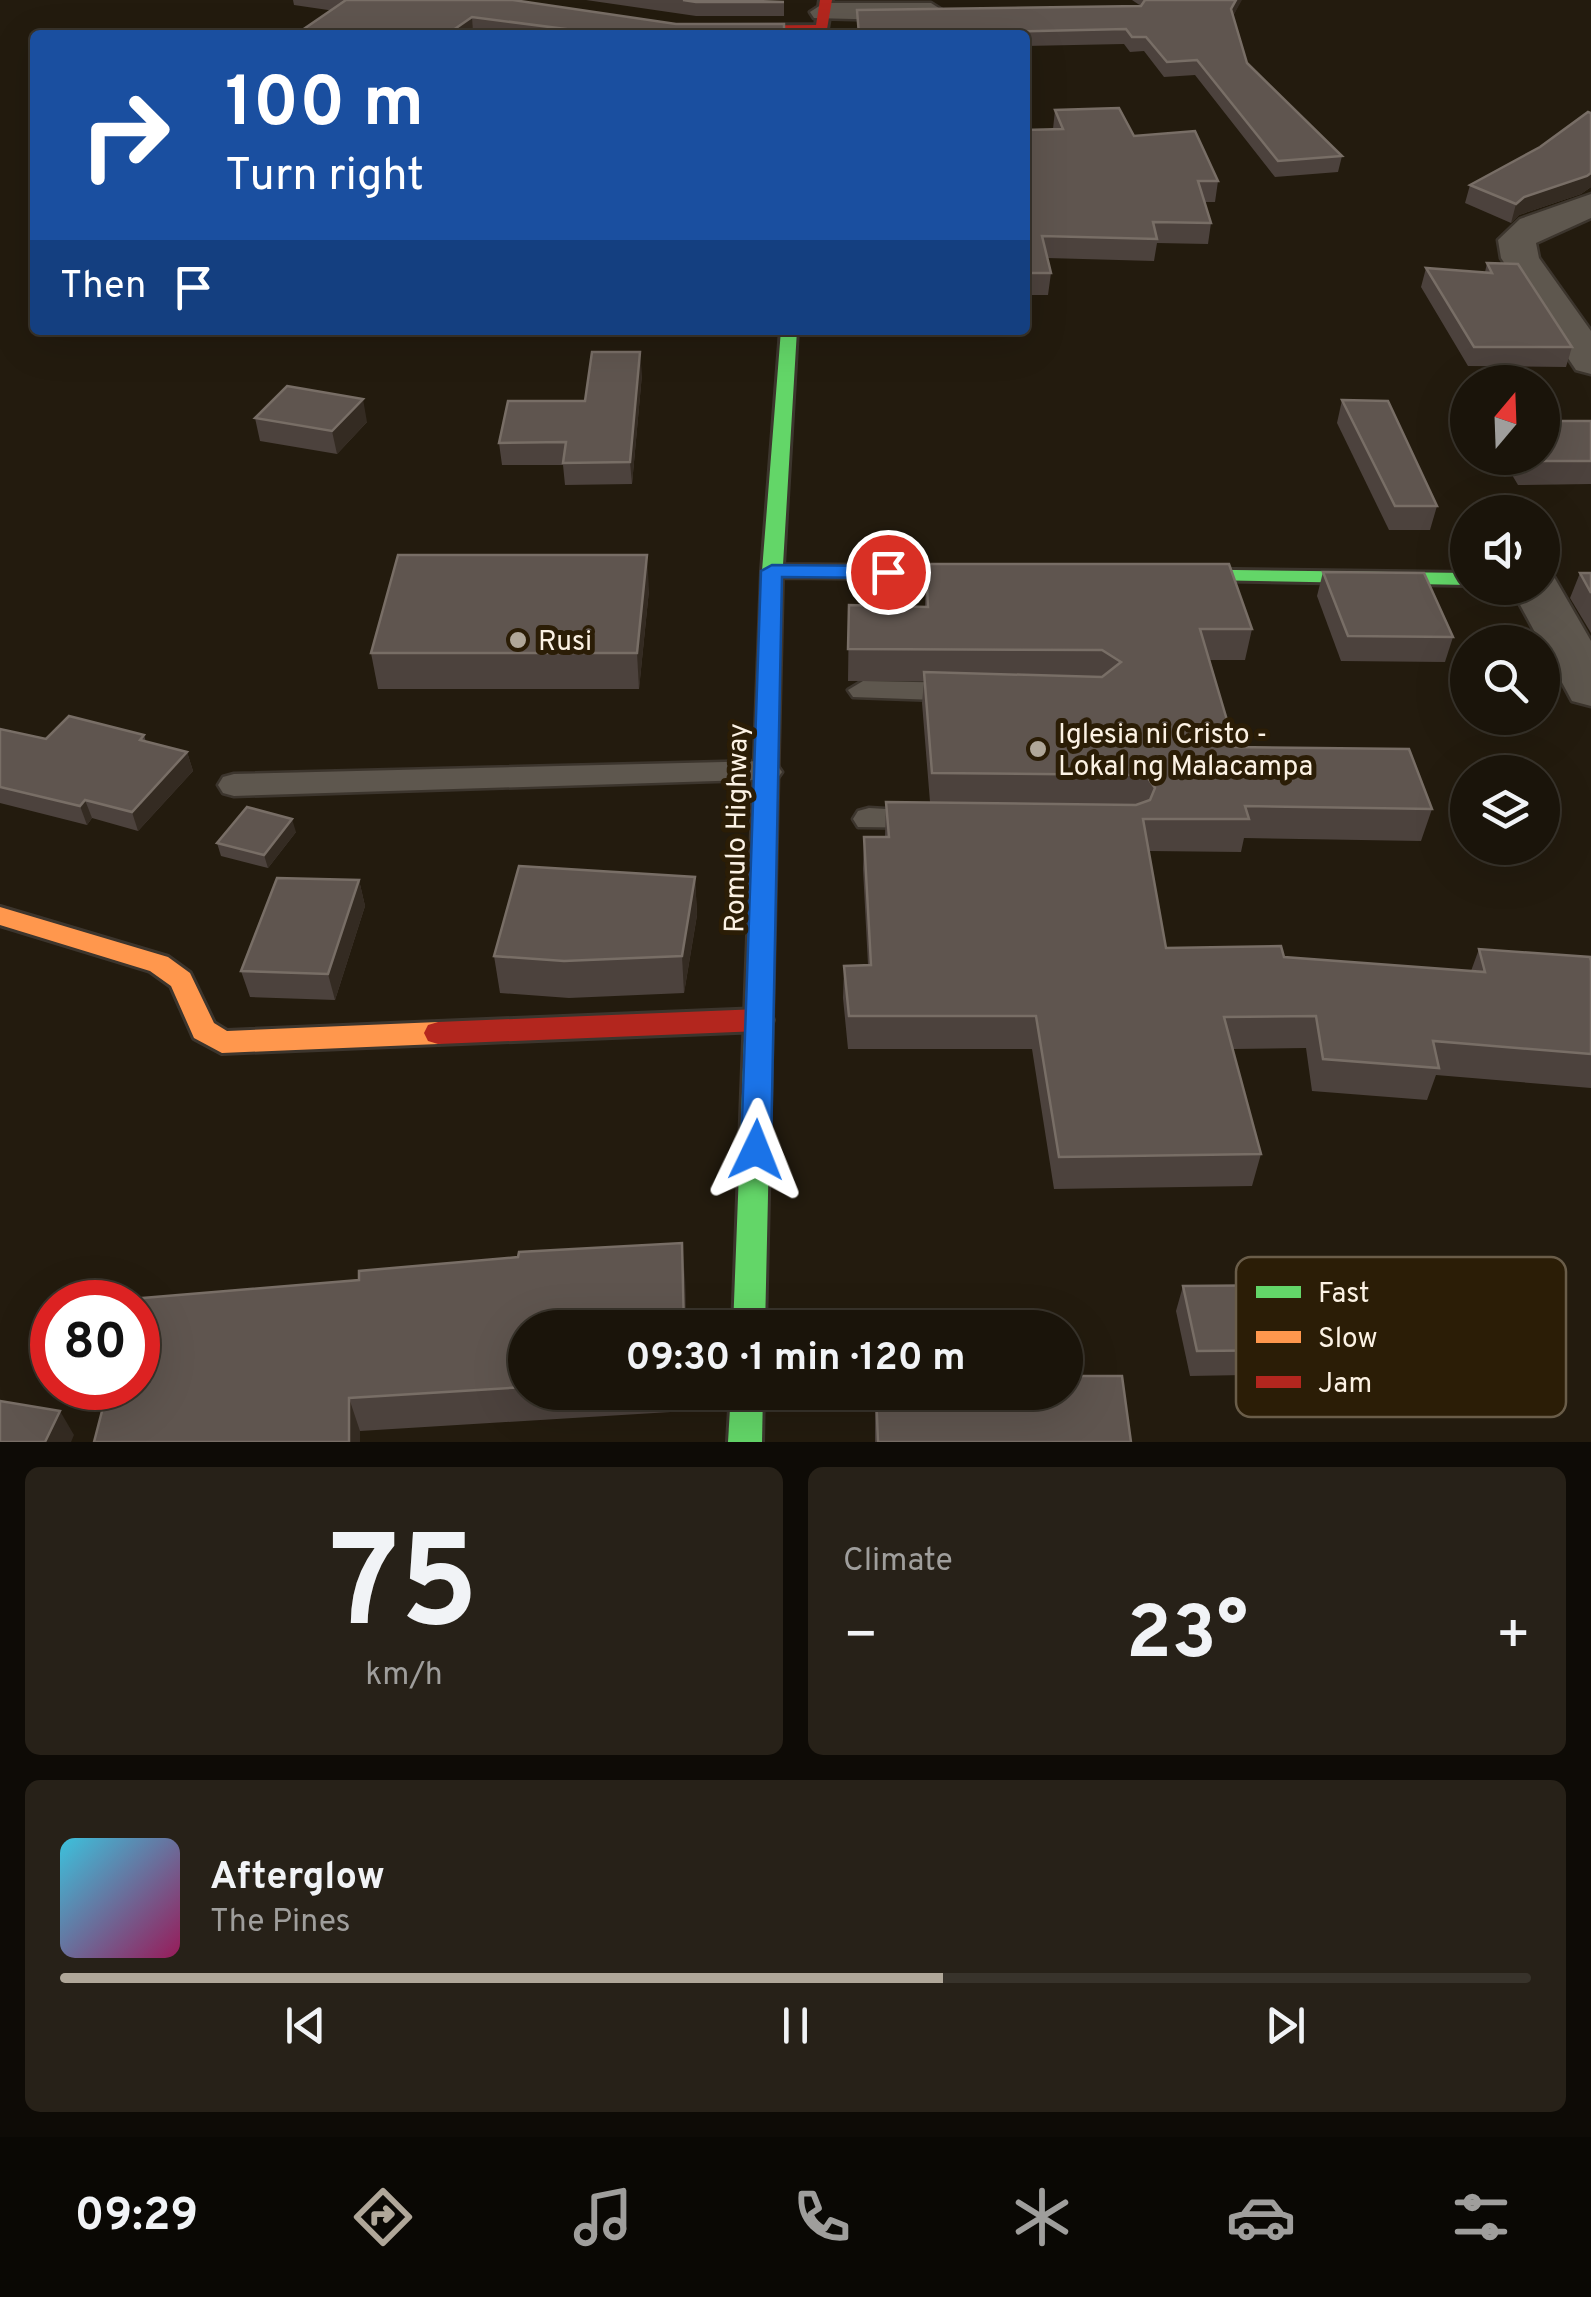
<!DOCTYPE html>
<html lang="en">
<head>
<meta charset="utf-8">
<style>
	:root { --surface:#1a140a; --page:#272118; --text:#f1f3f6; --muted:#9f9e9c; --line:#38332b; --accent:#b0a799 }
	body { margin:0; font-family:Overpass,sans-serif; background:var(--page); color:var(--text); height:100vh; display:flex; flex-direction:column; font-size:38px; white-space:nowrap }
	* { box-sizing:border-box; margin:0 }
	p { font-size:32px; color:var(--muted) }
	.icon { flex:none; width:55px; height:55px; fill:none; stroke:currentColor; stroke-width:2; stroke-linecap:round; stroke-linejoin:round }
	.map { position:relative; height:1442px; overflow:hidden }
	.details { display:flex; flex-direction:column; gap:25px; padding:25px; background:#0e0b06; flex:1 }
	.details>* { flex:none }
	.guide { position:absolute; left:30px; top:30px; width:1000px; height:305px; border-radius:10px; box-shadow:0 10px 40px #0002,0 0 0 2px var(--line); background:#1a4fa0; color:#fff; overflow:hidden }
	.needle { width:65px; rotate:19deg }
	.controls { position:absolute; left:1450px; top:365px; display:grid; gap:20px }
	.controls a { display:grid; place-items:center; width:110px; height:110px; border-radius:50%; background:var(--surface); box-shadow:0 10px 40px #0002,0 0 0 2px var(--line); font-size:50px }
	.speed { position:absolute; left:30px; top:1280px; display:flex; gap:20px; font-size:50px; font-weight:700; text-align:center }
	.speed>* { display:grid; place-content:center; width:130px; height:130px; border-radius:50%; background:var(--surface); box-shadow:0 10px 40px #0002,0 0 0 2px var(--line); line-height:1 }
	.speed .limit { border:15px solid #d22; background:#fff; color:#111 }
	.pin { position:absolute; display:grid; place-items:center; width:85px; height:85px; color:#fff; margin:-42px; border:5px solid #fff; border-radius:50%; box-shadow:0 2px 10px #0007 }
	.me { position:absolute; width:110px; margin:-55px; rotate:2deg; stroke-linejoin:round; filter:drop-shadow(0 0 8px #0008) }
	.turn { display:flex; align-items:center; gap:35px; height:210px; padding:0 30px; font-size:45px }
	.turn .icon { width:130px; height:130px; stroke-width:2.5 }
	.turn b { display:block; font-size:70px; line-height:85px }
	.then { display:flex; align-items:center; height:95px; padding:0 30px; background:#0003; gap:20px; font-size:38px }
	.big { font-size:75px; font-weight:700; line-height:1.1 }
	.details .widget { flex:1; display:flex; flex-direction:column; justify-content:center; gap:15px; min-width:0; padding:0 35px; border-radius:15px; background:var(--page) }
	.details .dial { align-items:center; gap:0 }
	.dial b { font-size:130px; line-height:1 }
	.song { display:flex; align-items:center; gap:30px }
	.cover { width:120px; height:120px; border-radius:15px; background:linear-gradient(135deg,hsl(190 70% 55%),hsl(330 70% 35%)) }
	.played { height:10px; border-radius:5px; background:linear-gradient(90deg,var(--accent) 60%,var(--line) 60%) }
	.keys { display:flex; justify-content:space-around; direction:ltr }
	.heat { display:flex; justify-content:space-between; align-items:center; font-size:55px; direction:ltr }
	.details .tiles { flex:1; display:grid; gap:25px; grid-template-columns:1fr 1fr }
	.widget:last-child { grid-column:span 2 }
	.trip { position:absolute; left:508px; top:1310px; width:575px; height:100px; border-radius:50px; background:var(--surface); box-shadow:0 10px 40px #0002,0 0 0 2px var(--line); font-weight:700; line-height:100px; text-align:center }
	.dock { display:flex; height:160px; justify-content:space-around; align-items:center; background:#0a0804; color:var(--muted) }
	.dock .icon { width:70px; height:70px }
	.dock .active { color:var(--accent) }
	.dock b { font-size:45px; color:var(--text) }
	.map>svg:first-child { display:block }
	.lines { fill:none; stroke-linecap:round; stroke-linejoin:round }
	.lane-casing { stroke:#3c352d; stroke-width:5 }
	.street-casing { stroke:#3c352d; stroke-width:5 }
	.fast-casing { stroke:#3c352d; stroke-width:6 }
	.slow-casing { stroke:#3c352d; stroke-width:6 }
	.jam-casing { stroke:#3c352d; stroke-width:6 }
	.lane { fill:#5e574e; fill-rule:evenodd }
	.street { fill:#5e574e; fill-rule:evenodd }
	.fast { fill:#63d668; fill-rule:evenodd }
	.slow { fill:#ff974d; fill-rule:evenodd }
	.jam { fill:#b3261e; fill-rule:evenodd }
	.wall { fill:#4c423d }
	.shaded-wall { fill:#342b22 }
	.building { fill:#5f554f; stroke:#786e66; stroke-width:2.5 }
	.route { fill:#1a73e8; stroke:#114b97; stroke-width:2.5 }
	.poi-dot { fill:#b0a799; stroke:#2b1d06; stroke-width:4 }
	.labels { text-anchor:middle; stroke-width:10; stroke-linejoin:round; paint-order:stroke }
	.poi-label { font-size:28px; fill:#fcf2e4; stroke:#2b1d06; text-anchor:start }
	.street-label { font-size:28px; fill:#fcf2e4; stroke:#2b1d06 }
	.key { fill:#2b1d06; stroke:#6a5d49; stroke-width:2.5 }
	.key-label { font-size:28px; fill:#fcf2e4 }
</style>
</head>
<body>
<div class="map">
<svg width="1591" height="1442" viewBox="0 0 1591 1442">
	<rect width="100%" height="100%" fill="#231b0e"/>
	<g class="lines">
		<defs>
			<g id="lane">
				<polygon points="863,681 965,683 980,692 965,701 853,697 848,690"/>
				<polygon points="766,761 777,765 782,772 777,779 234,796 223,793 218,785 223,777 234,774"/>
				<polygon points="869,808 937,812 942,820 937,828 858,827 853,819 858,811"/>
			</g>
			<g id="street">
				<polygon points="824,3 931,3 945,12 931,21 814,18 810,12"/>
				<polygon points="1591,194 1591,218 1536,243 1539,258 1591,331 1591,374 1576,370 1501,258 1498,240 1520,219"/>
				<polygon points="1542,575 1554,577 1591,641 1591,706 1572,701 1511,588 1542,588"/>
			</g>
			<g id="fast">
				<polygon points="781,330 797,330 783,565 998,567 1008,573 998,579 782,577 765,1328 733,1328 762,571"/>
				<polygon points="1159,569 1468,573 1468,585 1152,579 1149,575 1152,571"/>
				<polygon points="731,1392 763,1392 762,1442 728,1442"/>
			</g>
			<polygon id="slow" points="0,907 168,957 190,973 214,1023 227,1031 438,1022 448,1025 452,1033 448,1041 438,1044 222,1053 194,1038 171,986 150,971 0,925"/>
			<g id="jam">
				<polygon points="820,0 832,0 826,35 708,34 702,30 708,26 816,25"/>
				<polygon points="760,1009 770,1012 773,1020 770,1028 760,1031 438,1044 428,1041 424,1033 428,1025 438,1022"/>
			</g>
		</defs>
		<use href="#lane" class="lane-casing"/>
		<use href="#street" class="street-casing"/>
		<use href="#fast" class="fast-casing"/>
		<use href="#slow" class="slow-casing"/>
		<use href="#jam" class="jam-casing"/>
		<use href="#lane" class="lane"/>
		<use href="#street" class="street"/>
		<use href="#fast" class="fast"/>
		<use href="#slow" class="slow"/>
		<use href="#jam" class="jam"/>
	</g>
	<g class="wall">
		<polygon points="293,0 513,0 676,24 784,35 498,35 294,5"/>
		<polygon points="586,0 728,0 784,2 784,16 696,16"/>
		<polygon points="1132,0 1241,0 1233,16 1247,63 1342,156 1338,172 1275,177 1195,75 1164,77 1144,51 1130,52 1124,44 1025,46 1025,35 858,35 857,10 1141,6"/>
		<polygon points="1055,110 1134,136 1218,181 1215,202 1205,202 1211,223 1208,244 1157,243 1154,261 1047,258 1051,273 1048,295 1025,295 1025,130 1053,129"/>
		<polygon points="1591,113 1591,187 1581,194 1519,215 1511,223 1465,203 1470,185 1540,147"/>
		<polygon points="1487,263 1572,347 1566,367 1468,366 1421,287 1426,268 1485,272"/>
		<polygon points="524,330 565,330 563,334"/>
		<polygon points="642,374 632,484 565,485 563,465 502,465 499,443"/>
		<polygon points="1342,400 1437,506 1430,530 1389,530 1337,423"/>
		<polygon points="255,418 367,422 337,454 260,441"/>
		<polygon points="1591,421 1591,484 1518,485 1502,458 1542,458"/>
		<polygon points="926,564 1252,629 1245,660 1210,660 1235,747 1432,809 1421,841 1244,838 1241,852 1149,851 1166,948 1471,971 1479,949 1591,961 1591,1088 1436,1075 1427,1100 1312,1091 1306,1048 1233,1049 1261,1154 1252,1186 1054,1189 1032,1049 848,1049 843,998 844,966 868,965 863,869 864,837 885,837 886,802 930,802 922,703 924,681 848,681 849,605 925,607"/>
		<polygon points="1323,572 1453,637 1445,662 1341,661 1317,596"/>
		<polygon points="1580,573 1591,573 1591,633 1570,598"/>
		<polygon points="649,590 639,689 378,689 371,653"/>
		<polygon points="0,729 46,739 144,735 146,742 187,752 193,771 138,831 92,818 87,825 0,803"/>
		<polygon points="296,832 268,868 221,856 217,843"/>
		<polygon points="695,877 697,915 684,993 569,998 500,993 494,956"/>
		<polygon points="359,880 365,906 335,1000 250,997 241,971"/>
		<polygon points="685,1277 686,1328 525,1328 525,1392 687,1392 687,1411 360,1431 94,1442"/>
		<polygon points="1183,1286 1301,1350 1292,1374 1190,1376 1176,1311"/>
		<polygon points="875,1392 1065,1392 1131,1442 875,1442"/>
	</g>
	<g class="shaded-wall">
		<polygon points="1236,0 1242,0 1229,23 1231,9"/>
		<polygon points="472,17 473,32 469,35 446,35"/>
		<polygon points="1591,173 1591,187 1581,194 1519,215 1511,223 1516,204 1524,197"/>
		<polygon points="640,352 642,374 632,484 630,462"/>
		<polygon points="363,399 367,422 337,454 332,431"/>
		<polygon points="647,555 649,590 639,689 637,653"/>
		<polygon points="187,752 193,771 138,831 132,812"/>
		<polygon points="85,800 92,818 87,825 80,806"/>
		<polygon points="292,819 296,832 268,868 264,855"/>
		<polygon points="695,877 697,915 684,993 682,956"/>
		<polygon points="359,880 365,906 335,1000 328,974"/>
		<polygon points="682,1243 685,1277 686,1328 684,1328"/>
		<polygon points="349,1398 360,1431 360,1442 349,1442"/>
		<polygon points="60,1411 74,1435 71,1442 45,1442"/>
	</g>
	<g class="building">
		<polygon points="346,0 513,0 676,24 784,24 784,35 612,35 472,17 446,35 295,35"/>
		<polygon points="683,0 728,0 784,2 696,2"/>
		<polygon points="1145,0 1236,0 1231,9 1247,63 1342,156 1278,161 1197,60 1167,62 1146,37 1132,37 1126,29 859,35 857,10 1141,6"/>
		<polygon points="1119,108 1134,136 1195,131 1218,181 1198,181 1211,223 1153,222 1157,239 1042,236 1051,273 1025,273 1025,130 1063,129 1055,110"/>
		<polygon points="1588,112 1591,113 1591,173 1587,176 1524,197 1516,204 1470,185 1540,147"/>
		<polygon points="1487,263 1518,264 1572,347 1474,347 1426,268 1492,273"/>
		<polygon points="592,352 640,352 630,462 563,463 566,442 499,443 508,401 585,401"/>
		<polygon points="287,386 363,399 332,431 255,418"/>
		<polygon points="1342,400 1388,401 1437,506 1395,506"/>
		<polygon points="1542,421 1591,421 1591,461 1526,461 1524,458 1542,458"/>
		<polygon points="398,555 647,555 637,653 371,653"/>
		<polygon points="926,564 1229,564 1252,629 1200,629 1235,747 1409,749 1432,809 1245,806 1249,819 1143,819 1166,948 1281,946 1284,957 1485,972 1479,949 1590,957 1591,961 1591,1054 1433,1041 1439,1068 1323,1059 1316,1016 1224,1017 1261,1154 1059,1157 1036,1016 849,1016 844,966 871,965 864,837 889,837 886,802 1136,805 1150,800 1155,788 1148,778 1136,775 932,773 924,672 1102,677 1121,662 1102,650 848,649 849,605 928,607"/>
		<polygon points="1323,572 1424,573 1453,637 1348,636"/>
		<polygon points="1580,573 1591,573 1591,593"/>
		<polygon points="69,716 144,735 140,740 187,752 132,812 85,800 80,806 0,787 0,729 46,739"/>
		<polygon points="247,807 292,819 264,855 217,843"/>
		<polygon points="519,866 695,877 682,956 564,961 494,956"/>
		<polygon points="277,878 359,880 328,974 241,971"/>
		<polygon points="682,1243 684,1328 525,1328 525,1387 349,1398 349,1442 94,1442 108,1388 138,1388 138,1302 130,1302 131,1299 359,1280 359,1271 518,1257 519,1252"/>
		<polygon points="1285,1285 1301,1350 1197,1351 1183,1286"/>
		<polygon points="1065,1376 1122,1376 1131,1442 878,1442 876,1392 1065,1392"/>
		<polygon points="0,1401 60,1411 45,1442 0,1442"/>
	</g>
	<polygon class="route" points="772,565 888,566 898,572 888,578 782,577 771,1150 766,1158 756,1162 746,1158 741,1150 761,571"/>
	<g class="poi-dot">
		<circle cx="518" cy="640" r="10"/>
		<circle cx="1038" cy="749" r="10"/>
	</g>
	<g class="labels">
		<g class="poi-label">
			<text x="538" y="650">Rusi</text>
			<text x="1058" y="743">Iglesia ni Cristo -<tspan x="1058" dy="32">Lokal ng Malacampa</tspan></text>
		</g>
		<g class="street-label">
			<text transform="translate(735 828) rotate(-89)" y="10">Romulo Highway</text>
		</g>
	</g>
	<rect x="1236" y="1257" width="330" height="160" rx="15" class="key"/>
	<rect x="1256" y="1286" width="45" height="12" fill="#63d668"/>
	<rect x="1256" y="1331" width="45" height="12" fill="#ff974d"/>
	<rect x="1256" y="1376" width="45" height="12" fill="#b3261e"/>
	<g class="key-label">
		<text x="1318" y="1302">Fast</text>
		<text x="1318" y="1347">Slow</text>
		<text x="1318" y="1392">Jam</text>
	</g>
</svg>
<div class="controls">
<a><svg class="needle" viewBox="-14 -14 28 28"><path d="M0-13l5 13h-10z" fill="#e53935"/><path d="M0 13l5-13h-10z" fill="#9f9e9c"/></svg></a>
<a><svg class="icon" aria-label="sound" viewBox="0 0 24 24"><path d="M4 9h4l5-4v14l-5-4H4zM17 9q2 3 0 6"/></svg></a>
<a><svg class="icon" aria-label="search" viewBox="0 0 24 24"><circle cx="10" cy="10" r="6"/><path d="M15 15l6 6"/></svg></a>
<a><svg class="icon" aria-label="layers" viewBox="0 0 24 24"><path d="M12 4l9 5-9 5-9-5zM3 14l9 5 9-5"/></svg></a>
</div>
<div class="speed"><div class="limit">80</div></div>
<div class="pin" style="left:888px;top:572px;background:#d93025"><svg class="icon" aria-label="arrive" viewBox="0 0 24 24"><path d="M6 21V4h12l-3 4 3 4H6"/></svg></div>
<svg class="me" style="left:756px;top:1150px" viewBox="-20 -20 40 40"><path d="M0-17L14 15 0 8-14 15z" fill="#1a73e8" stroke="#fff" stroke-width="4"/></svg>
<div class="trip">09:30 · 1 min · 120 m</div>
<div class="guide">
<div class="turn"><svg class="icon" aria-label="right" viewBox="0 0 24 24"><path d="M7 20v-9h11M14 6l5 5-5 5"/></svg><div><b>100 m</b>Turn right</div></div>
<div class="then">Then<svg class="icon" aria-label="arrive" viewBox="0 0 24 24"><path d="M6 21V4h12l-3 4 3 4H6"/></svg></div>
</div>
</div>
<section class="details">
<div class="tiles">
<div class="widget dial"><b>75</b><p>km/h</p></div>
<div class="widget"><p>Climate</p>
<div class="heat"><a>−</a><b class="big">23°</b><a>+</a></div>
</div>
<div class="widget">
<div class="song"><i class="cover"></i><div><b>Afterglow</b><p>The Pines</p></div></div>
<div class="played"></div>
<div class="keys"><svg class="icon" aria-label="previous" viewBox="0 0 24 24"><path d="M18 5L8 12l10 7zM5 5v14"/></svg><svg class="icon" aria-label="pause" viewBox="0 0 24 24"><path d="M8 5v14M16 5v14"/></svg><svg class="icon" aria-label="next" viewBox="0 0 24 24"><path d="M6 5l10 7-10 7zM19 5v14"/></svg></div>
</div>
</div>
</section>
<nav class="dock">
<b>09:29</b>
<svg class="icon active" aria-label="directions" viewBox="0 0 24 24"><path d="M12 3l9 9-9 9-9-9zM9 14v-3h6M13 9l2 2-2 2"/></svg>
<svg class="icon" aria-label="music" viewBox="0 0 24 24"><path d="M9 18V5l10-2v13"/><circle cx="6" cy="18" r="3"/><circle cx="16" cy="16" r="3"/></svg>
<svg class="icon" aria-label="phone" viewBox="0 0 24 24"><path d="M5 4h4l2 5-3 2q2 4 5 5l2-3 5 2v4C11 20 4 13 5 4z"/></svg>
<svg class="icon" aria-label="climate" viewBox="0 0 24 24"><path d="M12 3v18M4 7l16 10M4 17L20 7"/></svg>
<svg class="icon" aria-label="car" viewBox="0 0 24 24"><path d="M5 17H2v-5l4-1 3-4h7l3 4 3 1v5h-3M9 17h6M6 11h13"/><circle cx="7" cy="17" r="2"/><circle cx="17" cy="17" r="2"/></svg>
<svg class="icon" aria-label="filters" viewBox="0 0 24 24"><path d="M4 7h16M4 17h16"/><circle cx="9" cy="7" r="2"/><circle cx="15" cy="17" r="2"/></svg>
</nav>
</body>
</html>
